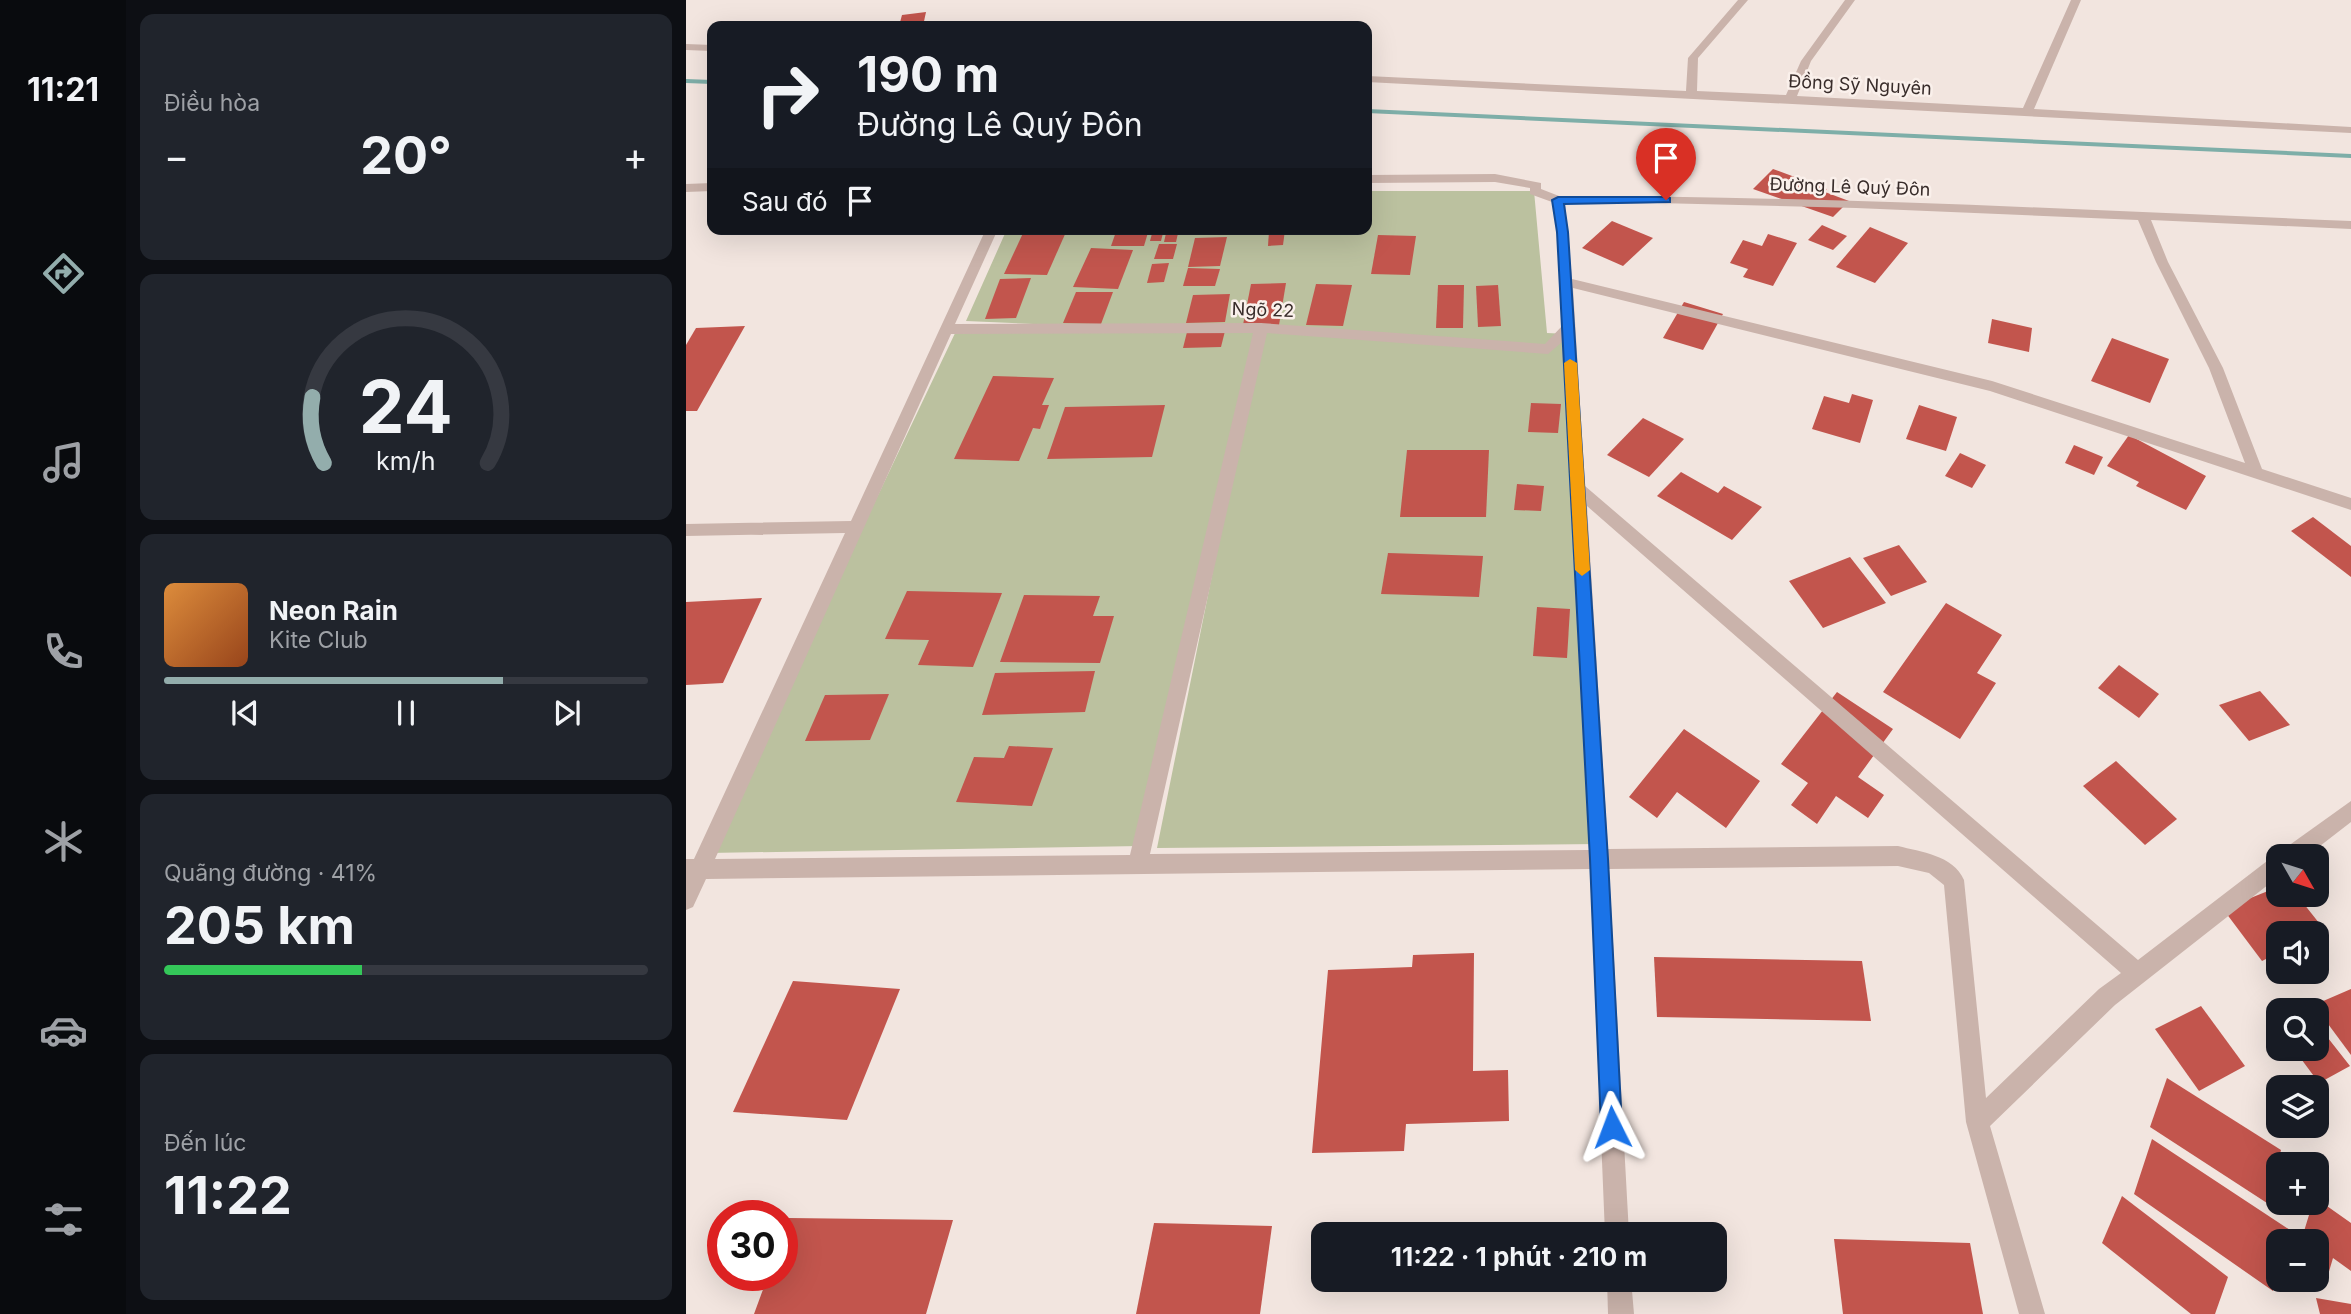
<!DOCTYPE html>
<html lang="vi">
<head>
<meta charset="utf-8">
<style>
	:root { --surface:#171b24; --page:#20242c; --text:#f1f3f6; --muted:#9ea1a6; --line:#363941; --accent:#93adac }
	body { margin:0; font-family:Inter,sans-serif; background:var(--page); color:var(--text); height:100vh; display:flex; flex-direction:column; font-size:26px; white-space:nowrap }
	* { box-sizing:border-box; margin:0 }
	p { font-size:23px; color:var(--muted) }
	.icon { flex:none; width:38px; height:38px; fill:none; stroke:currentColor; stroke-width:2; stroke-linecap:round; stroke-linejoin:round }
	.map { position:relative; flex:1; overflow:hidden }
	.panel { display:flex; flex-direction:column; gap:14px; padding:14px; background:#0d0f14; width:560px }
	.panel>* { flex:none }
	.hud { position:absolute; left:21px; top:21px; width:665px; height:214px; border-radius:14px; box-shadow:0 7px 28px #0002; background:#171b24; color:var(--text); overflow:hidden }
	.needle { width:46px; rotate:129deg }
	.tools { position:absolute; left:1580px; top:844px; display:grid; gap:14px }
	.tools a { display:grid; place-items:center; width:63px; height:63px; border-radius:14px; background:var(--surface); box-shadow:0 7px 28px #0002; font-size:35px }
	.speed { position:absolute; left:21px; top:1200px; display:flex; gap:14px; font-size:35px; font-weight:700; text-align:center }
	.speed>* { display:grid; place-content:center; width:91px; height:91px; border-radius:50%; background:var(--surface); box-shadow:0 7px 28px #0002; line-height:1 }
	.speed .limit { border:10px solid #d22; background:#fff; color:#111 }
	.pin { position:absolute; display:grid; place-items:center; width:60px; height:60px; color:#fff; margin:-72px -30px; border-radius:50% 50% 50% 0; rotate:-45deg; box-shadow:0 0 7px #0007 }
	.pin .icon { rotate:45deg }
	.me { position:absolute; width:77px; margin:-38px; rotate:357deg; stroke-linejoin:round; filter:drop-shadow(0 0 5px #0008) }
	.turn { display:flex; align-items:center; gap:24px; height:147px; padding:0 35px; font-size:32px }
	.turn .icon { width:91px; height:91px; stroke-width:2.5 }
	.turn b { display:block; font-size:49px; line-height:60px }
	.then { display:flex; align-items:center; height:66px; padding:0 35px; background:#0003; gap:14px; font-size:26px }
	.big { font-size:52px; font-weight:700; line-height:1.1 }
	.panel .tile { flex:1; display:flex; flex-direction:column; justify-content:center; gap:10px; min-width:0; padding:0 24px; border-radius:14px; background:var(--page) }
	.panel .dial { align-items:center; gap:0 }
	.dial svg { height:182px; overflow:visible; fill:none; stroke:var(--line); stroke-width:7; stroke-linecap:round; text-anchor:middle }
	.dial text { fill:var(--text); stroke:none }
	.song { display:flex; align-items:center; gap:21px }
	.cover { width:84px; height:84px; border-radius:10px; background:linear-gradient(135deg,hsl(30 70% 55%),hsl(20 70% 35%)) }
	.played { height:7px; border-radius:4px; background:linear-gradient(90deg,var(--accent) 70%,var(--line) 70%) }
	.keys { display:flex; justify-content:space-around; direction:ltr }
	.heat { display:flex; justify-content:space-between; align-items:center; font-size:38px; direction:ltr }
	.charge { height:10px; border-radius:5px; background:linear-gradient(90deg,#34c759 41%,var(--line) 0) }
	.trip { position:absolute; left:625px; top:1222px; width:416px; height:70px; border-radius:14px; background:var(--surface); box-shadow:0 7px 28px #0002; font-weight:700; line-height:70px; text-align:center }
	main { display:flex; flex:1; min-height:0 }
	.tabs { display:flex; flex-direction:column; width:126px; justify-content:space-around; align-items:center; background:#090b0e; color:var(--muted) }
	.tabs .icon { width:49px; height:49px }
	.tabs .selected { color:var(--accent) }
	.tabs b { font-size:32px; color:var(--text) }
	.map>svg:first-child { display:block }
	.green { fill:#bbc19f }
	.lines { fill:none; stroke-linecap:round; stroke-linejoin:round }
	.stream { fill:#7eaea8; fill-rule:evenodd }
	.building { fill:#c2554d }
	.minor { fill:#cab3ab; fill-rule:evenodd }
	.route { fill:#1a73e8; stroke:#114b97; stroke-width:2 }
	.slow { fill:#f59e0b }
	.labels { text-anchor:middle; stroke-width:5; stroke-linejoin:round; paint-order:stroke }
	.far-street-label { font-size:18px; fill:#382c2a; stroke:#faf0eb }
</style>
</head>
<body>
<main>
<nav class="tabs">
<b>11:21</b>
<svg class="icon selected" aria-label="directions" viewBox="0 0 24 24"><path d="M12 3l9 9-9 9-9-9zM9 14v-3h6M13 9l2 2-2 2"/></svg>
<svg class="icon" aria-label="music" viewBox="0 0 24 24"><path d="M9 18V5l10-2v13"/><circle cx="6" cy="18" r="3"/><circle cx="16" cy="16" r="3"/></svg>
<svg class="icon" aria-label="phone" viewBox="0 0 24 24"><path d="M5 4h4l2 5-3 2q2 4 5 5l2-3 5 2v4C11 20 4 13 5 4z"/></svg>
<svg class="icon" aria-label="climate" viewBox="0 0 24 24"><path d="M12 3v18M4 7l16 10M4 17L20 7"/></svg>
<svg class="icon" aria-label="car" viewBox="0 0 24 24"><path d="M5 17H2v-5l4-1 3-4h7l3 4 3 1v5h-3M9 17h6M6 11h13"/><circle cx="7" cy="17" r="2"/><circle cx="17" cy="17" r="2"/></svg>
<svg class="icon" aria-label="filters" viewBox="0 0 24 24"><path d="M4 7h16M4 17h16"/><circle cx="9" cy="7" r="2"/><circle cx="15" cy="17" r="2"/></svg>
</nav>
<section class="panel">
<div class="tile"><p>Điều hòa</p>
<div class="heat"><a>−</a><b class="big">20°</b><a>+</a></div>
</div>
<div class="tile dial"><svg viewBox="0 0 100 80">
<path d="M14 69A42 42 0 1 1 86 69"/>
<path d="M14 69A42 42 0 0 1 9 40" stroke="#93adac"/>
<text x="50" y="56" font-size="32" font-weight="700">24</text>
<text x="50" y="72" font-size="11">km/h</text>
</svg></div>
<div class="tile">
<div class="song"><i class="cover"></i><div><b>Neon Rain</b><p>Kite Club</p></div></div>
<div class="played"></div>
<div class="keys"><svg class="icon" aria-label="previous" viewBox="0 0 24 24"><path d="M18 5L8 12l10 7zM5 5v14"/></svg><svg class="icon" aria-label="pause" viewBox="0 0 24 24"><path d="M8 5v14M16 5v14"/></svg><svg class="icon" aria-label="next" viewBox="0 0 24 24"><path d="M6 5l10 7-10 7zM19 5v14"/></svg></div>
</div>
<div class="tile"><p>Quãng đường · 41%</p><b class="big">205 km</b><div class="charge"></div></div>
<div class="tile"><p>Đến lúc</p><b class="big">11:22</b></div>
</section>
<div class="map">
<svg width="1665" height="1314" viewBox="0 0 1665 1314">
	<rect width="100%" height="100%" fill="#f2e5df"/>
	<polygon class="green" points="681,191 848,191 861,333 882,334 912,844 471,848 569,362 455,846 22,853 271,329 417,327 280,321 321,229 681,229"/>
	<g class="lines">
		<g class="stream">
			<polygon points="0,79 26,80 26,84 0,83"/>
			<polygon points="681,109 1665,154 1665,158 681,113"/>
		</g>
	</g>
	<g class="building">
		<polygon points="240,12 237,26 213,26 216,15"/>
		<polygon points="1087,169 1141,189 1139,192 1163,201 1147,217 1067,189"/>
		<polygon points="926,221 967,238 937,266 896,248"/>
		<polygon points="1136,225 1161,236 1147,250 1122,240"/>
		<polygon points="1184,227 1222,243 1189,283 1150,267"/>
		<polygon points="431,229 463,229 458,246 425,246"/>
		<polygon points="478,229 475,241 464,241 467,230"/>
		<polygon points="481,229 493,229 490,242 478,242"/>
		<polygon points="599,230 597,245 582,246 583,231"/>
		<polygon points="338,231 380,232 361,275 318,274"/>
		<polygon points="1082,234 1111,243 1087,286 1057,277 1062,269 1044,263 1057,240 1076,246"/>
		<polygon points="692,235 730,236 724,275 685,274"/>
		<polygon points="541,237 534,266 502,267 509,238"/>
		<polygon points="473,244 491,244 487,259 468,259"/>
		<polygon points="405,248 447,250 432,289 387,287"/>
		<polygon points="483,263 478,282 461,283 466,264"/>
		<polygon points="502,268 534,269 529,286 497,286"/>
		<polygon points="345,278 330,318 299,319 314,279"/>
		<polygon points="600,283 593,325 557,325 565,284"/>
		<polygon points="630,284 666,285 657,326 620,325"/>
		<polygon points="752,285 778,285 777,328 750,328"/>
		<polygon points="812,285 815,326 792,327 790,286"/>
		<polygon points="390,292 427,292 415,324 377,323"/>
		<polygon points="544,294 539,322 500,323 507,295"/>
		<polygon points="998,302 1037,314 1017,350 977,338"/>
		<polygon points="1306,319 1346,328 1343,352 1302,343"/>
		<polygon points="59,326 11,411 0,411 0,345 10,328"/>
		<polygon points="539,331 535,347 497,348 501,332"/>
		<polygon points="1426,338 1483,359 1464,403 1405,381"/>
		<polygon points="307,376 368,378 356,405 363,405 354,429 347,428 333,461 268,459"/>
		<polygon points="1166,394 1187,400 1174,443 1126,429 1138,396 1163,403"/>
		<polygon points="845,403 875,404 872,433 842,432"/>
		<polygon points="479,405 466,457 361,459 379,407"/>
		<polygon points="1233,405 1271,417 1260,451 1220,439"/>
		<polygon points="957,418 998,439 963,477 921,455"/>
		<polygon points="1443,435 1520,476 1500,510 1450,486 1453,482 1421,466"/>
		<polygon points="1388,445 1417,457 1408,475 1379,463"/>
		<polygon points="721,450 803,450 800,517 714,517"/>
		<polygon points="1274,453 1300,465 1286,488 1259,476"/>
		<polygon points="995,472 1032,493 1038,486 1076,507 1046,540 971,496"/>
		<polygon points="831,484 858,486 855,511 828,510"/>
		<polygon points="1627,517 1665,546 1665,577 1605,531"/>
		<polygon points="1213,545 1241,582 1205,596 1177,558"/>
		<polygon points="702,553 797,556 793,597 695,594"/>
		<polygon points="1164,557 1200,603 1137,628 1103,581"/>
		<polygon points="221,591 316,593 287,667 232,665 243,640 199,639"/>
		<polygon points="338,595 414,596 407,616 428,616 414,663 314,662"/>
		<polygon points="76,598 37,683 0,685 0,602"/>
		<polygon points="1260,603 1316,635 1291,673 1310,683 1274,739 1197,692"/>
		<polygon points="851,607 884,609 881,658 847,656"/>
		<polygon points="1433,665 1473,694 1453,718 1412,688"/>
		<polygon points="409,671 399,712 296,715 309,673"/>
		<polygon points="1574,691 1604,725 1563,741 1533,705"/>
		<polygon points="1151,692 1207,729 1172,777 1198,795 1182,818 1150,796 1131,824 1105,805 1122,783 1095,764"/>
		<polygon points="203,694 184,740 119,741 139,695"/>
		<polygon points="998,729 1074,781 1040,828 991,792 971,818 943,797"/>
		<polygon points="323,746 367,748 346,806 270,802 288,757 318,758"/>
		<polygon points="1430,761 1491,819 1459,845 1397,786"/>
		<polygon points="1592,887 1592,894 1610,894 1641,933 1631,937 1631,933 1592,933 1592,953 1576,961 1537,909"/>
		<polygon points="788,953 787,1071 822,1070 823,1121 720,1124 718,1151 626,1153 642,970 726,967 727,955"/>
		<polygon points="968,957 1176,961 1185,1021 971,1017"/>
		<polygon points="107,981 214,989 161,1120 47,1112"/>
		<polygon points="1665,989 1665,1055 1628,1005"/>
		<polygon points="1515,1006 1559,1066 1513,1091 1469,1029"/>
		<polygon points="1631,1024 1664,1066 1633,1083 1607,1048 1631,1048"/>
		<polygon points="1481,1078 1595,1150 1581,1203 1464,1127"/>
		<polygon points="1466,1139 1604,1230 1601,1241 1592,1241 1592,1270 1587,1291 1448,1194"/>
		<polygon points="1436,1196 1542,1277 1529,1314 1505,1314 1416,1243"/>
		<polygon points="1631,1199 1665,1223 1665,1271 1647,1258 1639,1285 1631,1280 1631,1241 1615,1241 1627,1202 1631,1202"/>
		<polygon points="103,1218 267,1220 240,1314 68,1314 82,1276 96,1276 96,1235"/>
		<polygon points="468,1223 586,1226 574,1314 450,1314"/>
		<polygon points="1148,1239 1284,1243 1297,1314 1157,1314"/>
		<polygon points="1630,1298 1665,1304 1665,1314 1634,1314"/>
	</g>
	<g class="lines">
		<g class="minor">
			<polygon points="1052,0 1062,0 1012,58 1011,91 1100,95 1115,61 1159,0 1169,0 1125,61 1111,96 1337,108 1385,0 1395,0 1348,109 1665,127 1665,133 681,82 681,76 1000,91 1002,58"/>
			<polygon points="0,44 26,45 26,51 0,50"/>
			<path d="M809,174l46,9v6l18,7c265,0 529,14 792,25v8l-200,-9 17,42 55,106 39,101 89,29v12l-361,-119 -417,-103 12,198 553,474 133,-102 7,-3 1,1 -1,21 -163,128 -125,121 55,188h-26l-53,-192 -22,-237 -15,-12 -31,-7 -289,3 20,365h-24l-15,-365 -884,10 -13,28 -7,3v-51h8l151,-326 -159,3v-12l165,-3 135,-292h12l-43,95 306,-1 284,21 17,-18 -5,-94 -5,-30 -22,-8v-6l-35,-6 -128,1v-8zM971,203l199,5 282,12 18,42 53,106 36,95 -253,-82 -420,-102 -7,-75zM567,333l-123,522 -415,4 236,-525zM581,333l281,21 14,-12 27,508 -439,4zM901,506l534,467 -22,16 -113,109 -22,-218c-11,-25 -43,-28 -66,-34l-290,3z"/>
			<polygon points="26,183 26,191 0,192 0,184"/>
			<polygon points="1665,801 1665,822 1621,856 1595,856 1598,849"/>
			<polygon points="921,1279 945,1279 948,1314 922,1314"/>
		</g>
	</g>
	<polygon class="route" points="980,197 984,198 984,202 878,204 882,232 922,859 936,1127 933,1134 926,1137 918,1134 915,1127 904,859 871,232 866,200 872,197"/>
	<polygon class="slow" points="884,359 891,363 904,570 896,576 889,570 878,363"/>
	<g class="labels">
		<g class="far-street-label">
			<text transform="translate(1174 85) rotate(3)" y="6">Đồng Sỹ Nguyên</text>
			<text transform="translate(1164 187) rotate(2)" y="6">Đường Lê Quý Đôn</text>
			<text transform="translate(577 310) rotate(2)" y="6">Ngõ 22</text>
		</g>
	</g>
</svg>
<div class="tools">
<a><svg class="needle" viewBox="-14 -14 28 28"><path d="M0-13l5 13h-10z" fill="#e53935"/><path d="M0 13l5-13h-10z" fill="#9ea1a6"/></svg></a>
<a><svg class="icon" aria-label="sound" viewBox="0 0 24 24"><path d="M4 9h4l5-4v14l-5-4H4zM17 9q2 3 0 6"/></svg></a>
<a><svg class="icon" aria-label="search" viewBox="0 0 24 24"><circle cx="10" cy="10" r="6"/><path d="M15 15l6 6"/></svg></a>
<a><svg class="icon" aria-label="layers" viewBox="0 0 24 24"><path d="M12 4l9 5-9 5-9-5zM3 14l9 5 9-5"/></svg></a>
<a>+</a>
<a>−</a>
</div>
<div class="speed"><div class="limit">30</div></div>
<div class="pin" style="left:980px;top:200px;background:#d93025"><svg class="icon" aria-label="arrive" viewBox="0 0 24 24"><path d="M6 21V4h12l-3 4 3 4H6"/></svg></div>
<svg class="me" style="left:926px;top:1127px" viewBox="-20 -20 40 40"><path d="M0-17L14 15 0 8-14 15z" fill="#1a73e8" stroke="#fff" stroke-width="4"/></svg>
<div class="trip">11:22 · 1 phút · 210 m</div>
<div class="hud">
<div class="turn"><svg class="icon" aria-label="right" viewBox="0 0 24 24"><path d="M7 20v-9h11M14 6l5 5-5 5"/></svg><div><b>190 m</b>Đường Lê Quý Đôn</div></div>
<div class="then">Sau đó<svg class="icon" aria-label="arrive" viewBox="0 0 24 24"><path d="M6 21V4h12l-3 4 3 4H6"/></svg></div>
</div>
</div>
</main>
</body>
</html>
